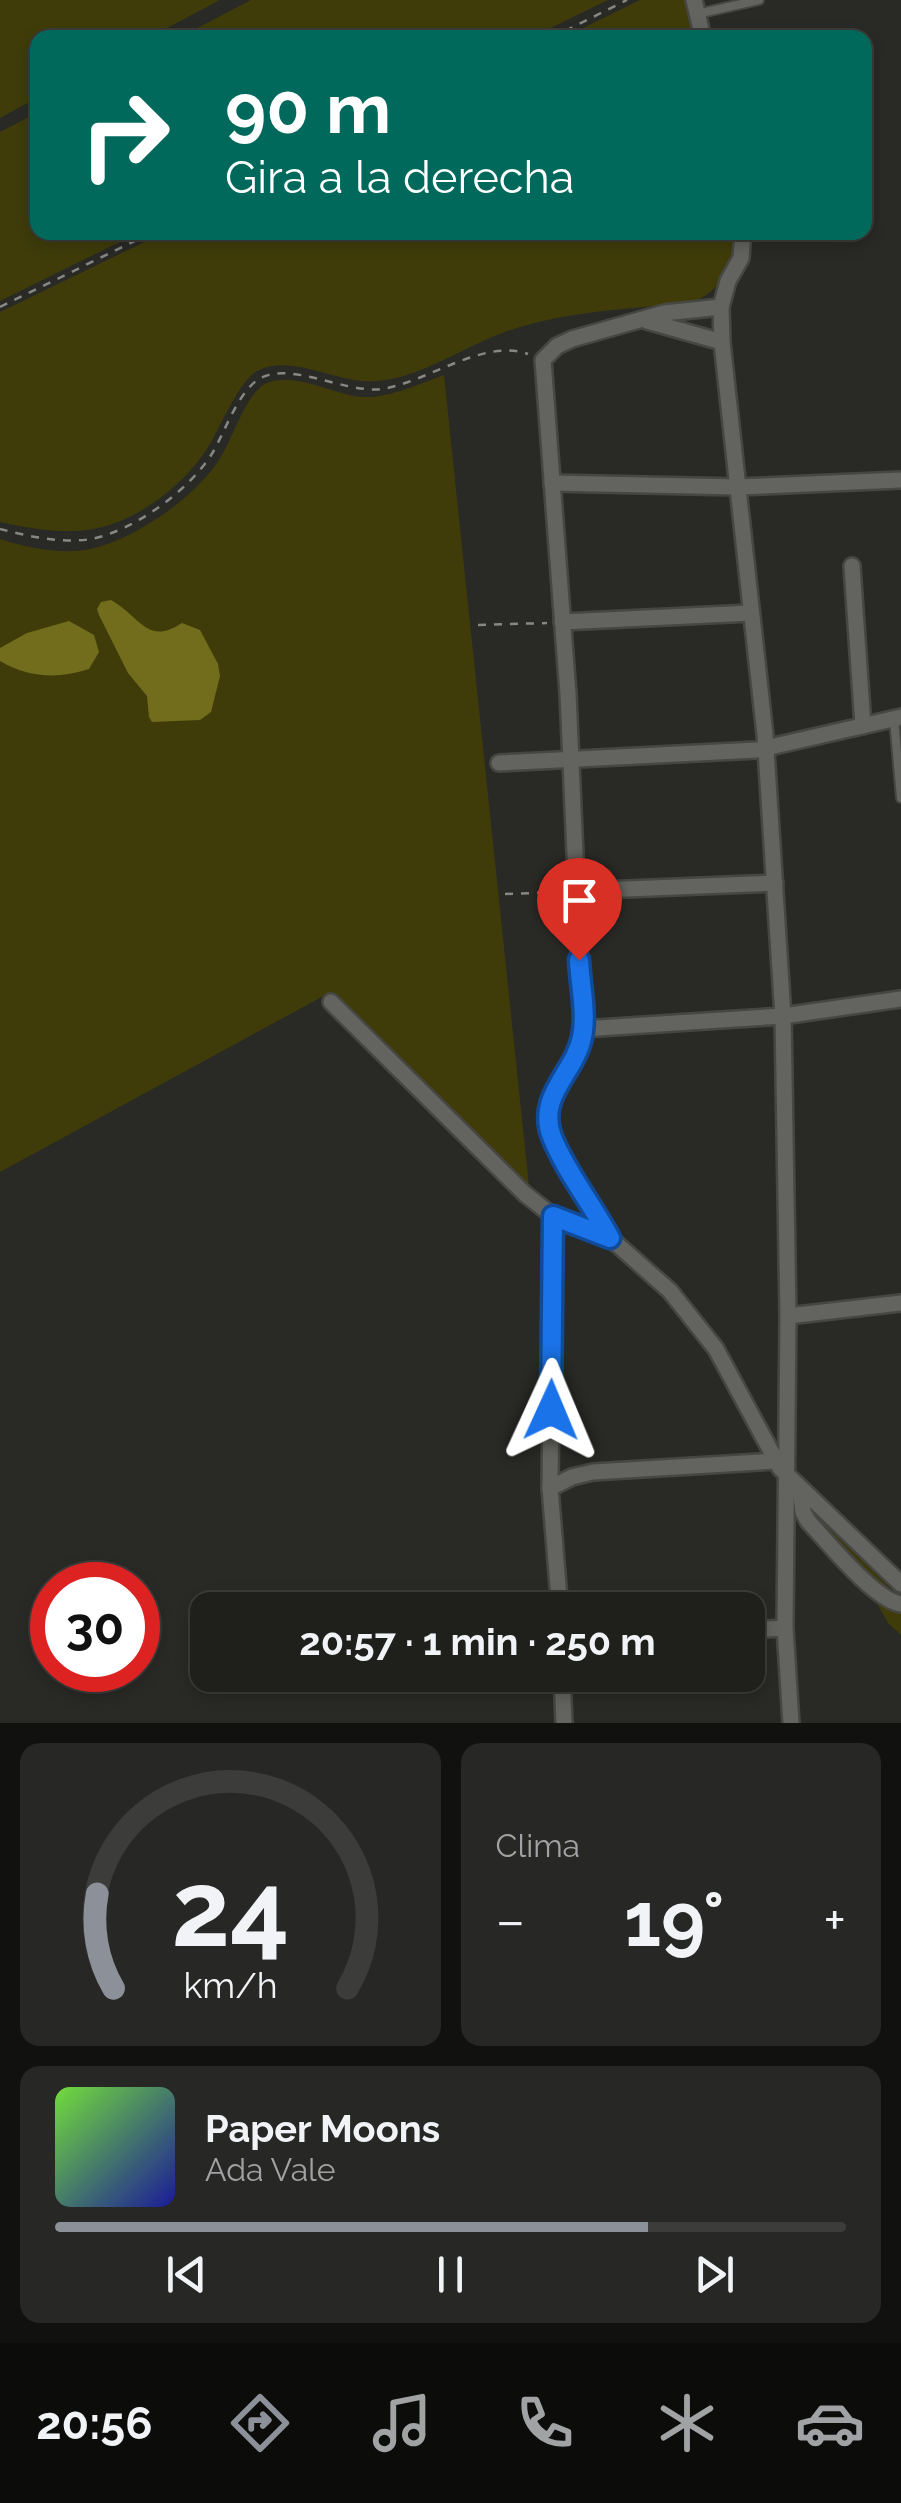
<!DOCTYPE html>
<html lang="es">
<head>
<meta charset="utf-8">
<style>
	:root { --surface:#1f1f1c; --page:#272725; --text:#f1f3f6; --muted:#a1a2a3; --line:#3c3d3b; --accent:#8c9099 }
	body { margin:0; font-family:Raleway,sans-serif; background:var(--page); color:var(--text); height:100vh; display:flex; flex-direction:column; font-size:38px; white-space:nowrap }
	* { box-sizing:border-box; margin:0 }
	p { font-size:32px; color:var(--muted) }
	.icon { flex:none; width:55px; height:55px; fill:none; stroke:currentColor; stroke-width:2; stroke-linecap:round; stroke-linejoin:round }
	.map { position:relative; height:1723px; overflow:hidden }
	.drawer { display:flex; flex-direction:column; gap:20px; padding:20px; background:#11110f; flex:1 }
	.drawer>* { flex:none }
	.top-card { position:absolute; left:30px; top:30px; width:842px; height:210px; border-radius:20px; box-shadow:0 5px 15px #0003,0 0 0 2px var(--line); background:#00695c; color:#fff; overflow:hidden }
	.speed { position:absolute; left:30px; top:1562px; display:flex; gap:20px; font-size:50px; font-weight:700; text-align:center }
	.speed>* { display:grid; place-content:center; width:130px; height:130px; border-radius:50%; background:var(--surface); box-shadow:0 5px 15px #0003,0 0 0 2px var(--line); line-height:1 }
	.speed .limit { border:15px solid #d22; background:#fff; color:#111 }
	.pin { position:absolute; display:grid; place-items:center; width:85px; height:85px; color:#fff; margin:-102px -42px; border-radius:50% 50% 50% 0; rotate:-45deg; box-shadow:0 0 10px #0007 }
	.pin .icon { rotate:45deg }
	.me { position:absolute; width:110px; margin:-55px; rotate:1deg; stroke-linejoin:round; filter:drop-shadow(0 0 8px #0008) }
	.turn { display:flex; align-items:center; gap:35px; height:210px; padding:0 30px; font-size:45px }
	.turn .icon { width:130px; height:130px; stroke-width:2.5 }
	.turn b { display:block; font-size:70px; line-height:85px }
	.big { font-size:75px; font-weight:700; line-height:1.1 }
	.drawer .card { flex:1; display:flex; flex-direction:column; justify-content:center; gap:15px; min-width:0; padding:0 35px; border-radius:20px; background:var(--page) }
	.drawer .dial { align-items:center; gap:0 }
	.dial svg { height:260px; overflow:visible; fill:none; stroke:var(--line); stroke-width:7; stroke-linecap:round; text-anchor:middle }
	.dial text { fill:var(--text); stroke:none }
	.song { display:flex; align-items:center; gap:30px }
	.cover { width:120px; height:120px; border-radius:15px; background:linear-gradient(135deg,hsl(100 70% 55%),hsl(240 70% 35%)) }
	.played { height:10px; border-radius:5px; background:linear-gradient(90deg,var(--accent) 75%,var(--line) 75%) }
	.keys { display:flex; justify-content:space-around; direction:ltr }
	.heat { display:flex; justify-content:space-between; align-items:center; font-size:55px; direction:ltr }
	.drawer .tiles { flex:1; display:grid; gap:20px; grid-template-columns:1fr 1fr }
	.card:last-child { grid-column:span 2 }
	.trip { position:absolute; left:190px; top:1592px; width:575px; height:100px; border-radius:20px; background:var(--surface); box-shadow:0 5px 15px #0003,0 0 0 2px var(--line); font-weight:700; line-height:100px; text-align:center }
	.tabs { display:flex; height:160px; justify-content:space-around; align-items:center; background:#0c0c0b; color:var(--muted) }
	.tabs .icon { width:70px; height:70px }
	.tabs .selected { color:var(--accent) }
	.tabs b { font-size:45px; color:var(--text) }
	.map>svg:first-child { display:block }
	.green { fill:#3f3c0a }
	.water { fill:#726d1c }
	.lines { fill:none; stroke-linecap:round; stroke-linejoin:round }
	.lane-casing { stroke:#464643; stroke-width:12 }
	.street-casing { stroke:#464643; stroke-width:20 }
	.path { stroke:#878785; stroke-width:2.5; stroke-dasharray:8 8; stroke-linecap:butt }
	.lane { stroke:#63635f; stroke-width:8 }
	.street { stroke:#63635f; stroke-width:15 }
	.route-casing { stroke:#114b97; stroke-width:25 }
	.route { stroke:#1a73e8; stroke-width:18 }
</style>
</head>
<body>
<div class="map">
<svg width="901" height="1723" viewBox="0 0 901 1723">
	<rect width="100%" height="100%" fill="#292926"/>
	<g class="green">
		<polygon points="0,0 220,0 150,37 38,38 37,98 0,118"/>
		<polygon points="251,0 608,0 532,37 180,37"/>
		<polygon points="640,0 686,0 694,37 563,38"/>
		<polygon points="37,113 38,232 138,233 0,301 0,132"/>
		<path d="M163,233h572c-1,31 -12,58 -43,69 -63,8 -126,8 -187,30 -42,15 -81,44 -126,49 -41,5 -90,-31 -125,-8 -16,12 -33,52 -44,71 -23,38 -67,74 -112,84 -32,7 -67,1 -98,-6v-210z"/>
		<path d="M444,375l85,811 -200,-193 -329,179v-633c26,9 63,16 90,10 46,-10 104,-51 129,-89 13,-19 27,-68 48,-77 28,-12 67,12 96,14 27,1 56,-13 81,-22z"/>
		<polygon points="801,1501 901,1599 901,1635 888,1623 865,1582"/>
	</g>
	<g class="water">
		<path d="M111,600c30,17 36,46 71,23l18,7 18,34 2,12 -9,36 -11,8 -48,2 -3,-5 -2,-21 -19,-23 -29,-58 -2,-6 4,-7z"/>
		<path d="M69,621l25,14 5,17 -10,17c-31,10 -60,9 -89,-8v-13l27,-15z"/>
	</g>
	<g class="lines">
		<defs>
			<g id="lane">
				<polyline points="697,14 759,0"/>
				<polyline points="894,719 901,798"/>
			</g>
			<g id="street">
				<polyline points="694,0 703,38"/>
				<polyline points="743,232 741,258 728,281 721,307 722,342 765,735 783,1016 788,1316 785,1628 791,1723"/>
				<polyline points="647,321 722,342"/>
				<polyline points="552,483 739,487 901,480"/>
				<polyline points="852,566 863,726"/>
				<polyline points="562,622 751,613"/>
				<polyline points="499,763 757,750 901,717"/>
				<polyline points="576,891 775,883"/>
				<polyline points="331,1002 525,1194 553,1216 610,1238 670,1291 716,1349 780,1468 901,1584"/>
				<polyline points="582,1029 783,1016 901,999"/>
				<polyline points="553,1216 550,1488 560,1610"/>
				<path d="M610,1238c-19,-36 -69,-97 -59,-137 5,-23 23,-42 32,-64l-15,-343 -25,-334 14,-14 15,-7 92,-26 57,-6"/>
				<polyline points="788,1316 901,1303"/>
				<polyline points="550,1488 572,1477 593,1472 775,1461"/>
				<path d="M800,1489l3,23 5,9c19,20 67,80 93,83"/>
				<polyline points="748,1630 785,1628"/>
				<polyline points="562,1675 564,1723"/>
			</g>
		</defs>
		<use href="#lane" class="lane-casing"/>
		<use href="#street" class="street-casing"/>
		<g class="path">
			<polyline points="551,38 627,0"/>
			<polyline points="0,307 153,232"/>
			<path d="M0,529c27,7 63,15 91,10 43,-8 100,-50 122,-87 12,-21 24,-56 43,-71 30,-23 88,13 126,8 46,-7 101,-51 146,-35"/>
			<polyline points="478,625 547,623"/>
			<polyline points="505,894 560,892"/>
		</g>
		<use href="#lane" class="lane"/>
		<use href="#street" class="street"/>
	</g>
	<g class="lines">
		<defs>
			<path id="route" d="M551,1410l2,-194 57,22c-17,-32 -45,-68 -58,-101 -16,-41 23,-64 30,-100 5,-23 -2,-53 -3,-77"/>
		</defs>
		<use href="#route" class="route-casing"/>
		<use href="#route" class="route"/>
	</g>
</svg>
<div class="speed"><div class="limit">30</div></div>
<div class="pin" style="left:579px;top:960px;background:#d93025"><svg class="icon" aria-label="arrive" viewBox="0 0 24 24"><path d="M6 21V4h12l-3 4 3 4H6"/></svg></div>
<svg class="me" style="left:551px;top:1410px" viewBox="-20 -20 40 40"><path d="M0-17L14 15 0 8-14 15z" fill="#1a73e8" stroke="#fff" stroke-width="4"/></svg>
<div class="trip">20:57 · 1 min · 250 m</div>
<div class="top-card">
<div class="turn"><svg class="icon" aria-label="right" viewBox="0 0 24 24"><path d="M7 20v-9h11M14 6l5 5-5 5"/></svg><div><b>90 m</b>Gira a la derecha</div></div>
</div>
</div>
<section class="drawer">
<div class="tiles">
<div class="card dial"><svg viewBox="0 0 100 80">
<path d="M14 69A42 42 0 1 1 86 69"/>
<path d="M14 69A42 42 0 0 1 9 40" stroke="#8c9099"/>
<text x="50" y="56" font-size="32" font-weight="700">24</text>
<text x="50" y="72" font-size="11">km/h</text>
</svg></div>
<div class="card"><p>Clima</p>
<div class="heat"><a>−</a><b class="big">19°</b><a>+</a></div>
</div>
<div class="card">
<div class="song"><i class="cover"></i><div><b>Paper Moons</b><p>Ada Vale</p></div></div>
<div class="played"></div>
<div class="keys"><svg class="icon" aria-label="previous" viewBox="0 0 24 24"><path d="M18 5L8 12l10 7zM5 5v14"/></svg><svg class="icon" aria-label="pause" viewBox="0 0 24 24"><path d="M8 5v14M16 5v14"/></svg><svg class="icon" aria-label="next" viewBox="0 0 24 24"><path d="M6 5l10 7-10 7zM19 5v14"/></svg></div>
</div>
</div>
</section>
<nav class="tabs">
<b>20:56</b>
<svg class="icon selected" aria-label="directions" viewBox="0 0 24 24"><path d="M12 3l9 9-9 9-9-9zM9 14v-3h6M13 9l2 2-2 2"/></svg>
<svg class="icon" aria-label="music" viewBox="0 0 24 24"><path d="M9 18V5l10-2v13"/><circle cx="6" cy="18" r="3"/><circle cx="16" cy="16" r="3"/></svg>
<svg class="icon" aria-label="phone" viewBox="0 0 24 24"><path d="M5 4h4l2 5-3 2q2 4 5 5l2-3 5 2v4C11 20 4 13 5 4z"/></svg>
<svg class="icon" aria-label="climate" viewBox="0 0 24 24"><path d="M12 3v18M4 7l16 10M4 17L20 7"/></svg>
<svg class="icon" aria-label="car" viewBox="0 0 24 24"><path d="M5 17H2v-5l4-1 3-4h7l3 4 3 1v5h-3M9 17h6M6 11h13"/><circle cx="7" cy="17" r="2"/><circle cx="17" cy="17" r="2"/></svg>
</nav>
</body>
</html>
